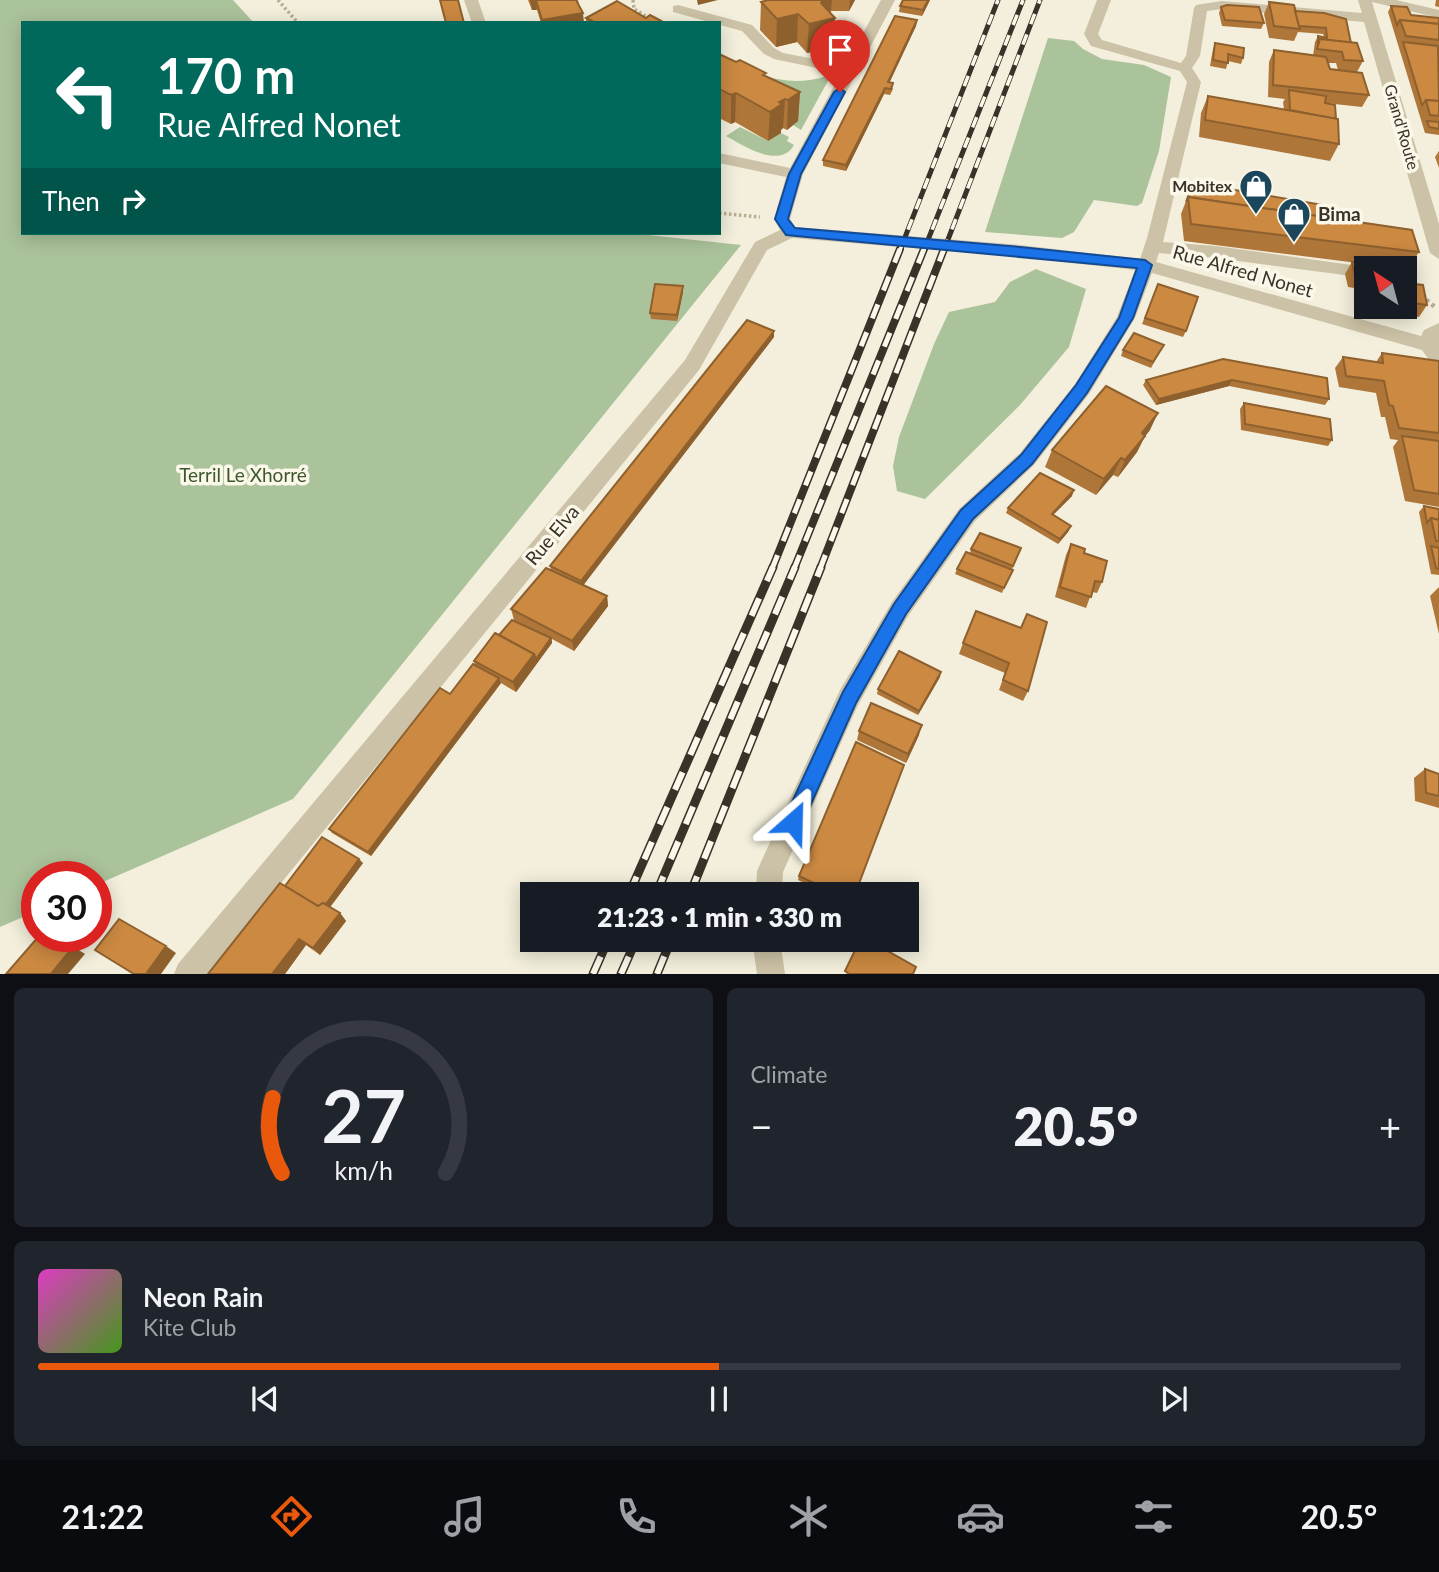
<!DOCTYPE html>
<html lang="en">
<head>
<meta charset="utf-8">
<style>
	:root { --surface:#171b24; --page:#20242c; --text:#f1f3f6; --muted:#9ea1a6; --line:#363941; --accent:#ea580c }
	body { margin:0; font-family:Lato,sans-serif; background:var(--page); color:var(--text); height:100vh; display:flex; flex-direction:column; font-size:26px; white-space:nowrap }
	* { box-sizing:border-box; margin:0 }
	p { font-size:23px; color:var(--muted) }
	.icon { flex:none; width:38px; height:38px; fill:none; stroke:currentColor; stroke-width:2; stroke-linecap:round; stroke-linejoin:round }
	.map { position:relative; height:974px; overflow:hidden }
	.sheet { display:flex; flex-direction:column; gap:14px; padding:14px; background:#0d0f14; flex:1 }
	.sheet>* { flex:none }
	.guide { position:absolute; left:21px; top:21px; width:700px; height:214px; border-radius:0px; box-shadow:0 4px 18px #0003; background:#00695c; color:#fff; overflow:hidden }
	.needle { width:46px; rotate:324deg }
	.fabs { position:absolute; left:1354px; top:256px; display:grid; gap:14px }
	.fabs a { display:grid; place-items:center; width:63px; height:63px; border-radius:0px; background:var(--surface); box-shadow:0 4px 18px #0003; font-size:35px }
	.speed { position:absolute; left:21px; top:861px; display:flex; gap:14px; font-size:35px; font-weight:700; text-align:center }
	.speed>* { display:grid; place-content:center; width:91px; height:91px; border-radius:50%; background:var(--surface); box-shadow:0 4px 18px #0003; line-height:1 }
	.speed .limit { border:10px solid #d22; background:#fff; color:#111 }
	.pin { position:absolute; display:grid; place-items:center; width:60px; height:60px; color:#fff; margin:-72px -30px; border-radius:50% 50% 50% 0; rotate:-45deg; box-shadow:0 0 7px #0007 }
	.pin .icon { rotate:45deg }
	.me { position:absolute; width:77px; margin:-38px; rotate:25deg; stroke-linejoin:round; filter:drop-shadow(0 0 5px #0008) }
	.turn { display:flex; align-items:center; gap:24px; height:147px; padding:0 21px; font-size:32px }
	.turn .icon { width:91px; height:91px; stroke-width:2.5 }
	.turn b { display:block; font-size:49px; line-height:60px }
	.then { display:flex; align-items:center; height:66px; padding:0 21px; background:#0003; gap:14px; font-size:26px }
	.big { font-size:52px; font-weight:800; line-height:1.1 }
	.sheet .tile { flex:1; display:flex; flex-direction:column; justify-content:center; gap:10px; min-width:0; padding:0 24px; border-radius:10px; background:var(--page) }
	.sheet .dial { align-items:center; gap:0 }
	.dial svg { height:182px; overflow:visible; fill:none; stroke:var(--line); stroke-width:7; stroke-linecap:round; text-anchor:middle }
	.dial text { fill:var(--text); stroke:none }
	.song { display:flex; align-items:center; gap:21px }
	.cover { width:84px; height:84px; border-radius:10px; background:linear-gradient(135deg,hsl(310 70% 55%),hsl(100 70% 35%)) }
	.played { height:7px; border-radius:4px; background:linear-gradient(90deg,var(--accent) 50%,var(--line) 50%) }
	.keys { display:flex; justify-content:space-around; direction:ltr }
	.heat { display:flex; justify-content:space-between; align-items:center; font-size:38px; direction:ltr }
	.sheet .tiles { flex:1; display:grid; gap:14px; grid-template-columns:1fr 1fr }
	.tile:last-child { grid-column:span 2 }
	.trip { position:absolute; left:520px; top:882px; width:399px; height:70px; border-radius:0px; background:var(--surface); box-shadow:0 4px 18px #0003; font-weight:800; line-height:70px; text-align:center }
	.tab-bar { display:flex; height:112px; justify-content:space-around; align-items:center; background:#090b0e; color:var(--muted) }
	.tab-bar .icon { width:49px; height:49px }
	.tab-bar .on { color:var(--accent) }
	.tab-bar b { font-size:32px; color:var(--text) }
	.map>svg:first-child { display:block }
	.green { fill:#abc39b }
	.lines { fill:none; stroke-linecap:round; stroke-linejoin:round }
	.path-far1 { stroke:#b8ad92; stroke-width:3.5; stroke-dasharray:2.5 2.5; stroke-linecap:butt }
	.path { stroke:#b8ad92; stroke-width:4.5; stroke-dasharray:3.5 3.5; stroke-linecap:butt }
	.minor { fill:#ccc2a7; fill-rule:evenodd }
	.rail-far2-casing { stroke:#383228; stroke-width:5 }
	.rail-far1-casing { stroke:#383228; stroke-width:8 }
	.rail-casing { stroke:#383228; stroke-width:9 }
	.rail-far2 { stroke:#fbf7e9; stroke-width:3.5; stroke-dasharray:11; stroke-linecap:butt }
	.rail-far1 { stroke:#fbf7e9; stroke-width:5; stroke-dasharray:15; stroke-linecap:butt }
	.rail { stroke:#fbf7e9; stroke-width:6; stroke-dasharray:19; stroke-linecap:butt }
	.wall { fill:#af7639; fill-rule:evenodd }
	.shaded-wall { fill:#8e602e }
	.building { fill:#cb8942; stroke:#8e602e; stroke-width:2 }
	.route { fill:#1a73e8; stroke:#114b97; stroke-width:2 }
	.labels { text-anchor:middle; stroke-width:7; stroke-linejoin:round; paint-order:stroke }
	.far-street-label { font-size:16px; fill:#383228; stroke:#fbf7e9 }
	.far-poi-label { font-size:16px; font-weight:bold; fill:#383228; stroke:#fbf7e9; text-anchor:end }
	.poi-label { font-size:19px; font-weight:bold; fill:#383228; stroke:#fbf7e9; text-anchor:start }
	.street-label { font-size:19px; fill:#383228; stroke:#fbf7e9 }
	.park-label { font-size:19px; fill:#3b582b; stroke:#fbf7e9 }
</style>
</head>
<body>
<div class="map">
<svg width="1439" height="974" viewBox="0 0 1439 974">
	<rect width="100%" height="100%" fill="#f3efdc"/>
	<g class="green">
		<polygon points="0,0 233,0 254,23 23,23 23,233 630,233 741,245 293,799 96,885 96,877 37,877 37,911 0,927"/>
		<polygon points="1048,38 1074,41 1083,49 1102,59 1144,65 1171,77 1159,151 1142,203 1137,206 1094,200 1074,232 1062,238 985,232"/>
		<path d="M719,59c38,15 67,30 108,17l2,3 -28,51 -8,-5 4,-4z"/>
		<path d="M740,127l28,14 13,-8 8,4 -2,4 7,4c-14,25 -52,0 -68,-9z"/>
		<polygon points="1036,269 1086,289 1069,347 1020,405 925,499 897,491 893,466 899,437 934,344 949,312 995,302 1010,282"/>
	</g>
	<g class="lines">
		<g class="path-far1">
			<polyline points="278,0 298,23"/>
			<polyline points="633,0 634,9 657,23"/>
			<polyline points="719,213 760,217"/>
		</g>
		<polyline class="path" points="1421,295 1436,308"/>
		<g class="minor">
			<polygon points="464,0 478,0 486,23 472,23"/>
			<polygon points="881,0 895,0 803,174 790,219 795,227 1020,245 1140,259 1147,238 1187,82 1180,71 1091,46 1084,34 1097,0 1111,0 1098,34 1102,40 1181,63 1186,56 1194,8 1196,5 1222,1 1362,13 1358,0 1396,0 1439,10 1439,18 1372,2 1439,224 1439,259 1430,253 1364,22 1222,9 1207,11 1200,56 1192,68 1201,82 1163,242 1216,246 1373,268 1367,268 1367,278 1216,258 1159,253 1156,262 1421,336 1424,330 1439,323 1439,366 1432,364 1422,350 1152,273 1135,318 1089,394 1034,465 975,521 908,616 858,705 783,872 782,894 756,894 757,871 761,862 840,690 892,602 959,509 1020,453 1075,384 1117,317 1135,270 1020,257 792,238 767,250 699,370 207,974 174,974 178,964 685,360 755,242 780,230 774,219 786,177 719,163 719,153 790,168 841,73 774,59 764,54 742,31 673,12 673,6 678,5 752,25 774,48 783,53 846,65"/>
			<polygon points="752,940 780,940 785,974 757,974"/>
		</g>
		<defs>
			<g id="rail-far2">
				<polyline points="900,250 998,0"/>
				<polyline points="924,250 1023,0"/>
				<polyline points="944,250 1040,0"/>
			</g>
			<g id="rail-far1">
				<polyline points="772,569 900,249"/>
				<polyline points="794,569 924,249"/>
				<polyline points="820,569 944,249"/>
			</g>
			<g id="rail">
				<polyline points="629,894 773,567"/>
				<polyline points="656,894 795,567"/>
				<polyline points="690,894 821,567"/>
				<polyline points="593,974 608,940"/>
				<polyline points="621,974 636,940"/>
				<polyline points="657,974 671,940"/>
			</g>
		</defs>
		<use href="#rail-far2" class="rail-far2-casing"/>
		<use href="#rail-far1" class="rail-far1-casing"/>
		<use href="#rail" class="rail-casing"/>
		<use href="#rail-far2" class="rail-far2"/>
		<use href="#rail-far1" class="rail-far1"/>
		<use href="#rail" class="rail"/>
	</g>
	<g class="wall">
		<polygon points="528,0 578,0 584,23 541,23 537,10 532,10"/>
		<polygon points="768,0 855,0 849,11 831,11 830,12 833,46 807,53 797,42 776,47 760,30 761,2"/>
		<polygon points="903,0 930,0 922,16 899,12 900,6"/>
		<polygon points="1436,0 1439,0 1439,7 1435,6"/>
		<path d="M1269,2l26,9 56,32 12,18 -6,11 12,23 -7,12 -37,-4 14,41 -9,17 -131,-24 2,-24 7,-17 76,13 -1,-7 2,-3 -17,-2 1,-35 5,-12 39,6 2,-14 3,-6 6,1 -1,-3 -25,-2 -4,9 -25,-3 -5,-24zM1328,63h8l2,7 -8,-1z"/>
		<polygon points="1391,6 1411,15 1439,18 1439,135 1425,133 1388,12"/>
		<polygon points="1221,7 1264,23 1261,29 1222,26 1219,13"/>
		<polygon points="586,18 646,18 665,23 586,23"/>
		<polygon points="917,20 916,26 889,82 893,89 890,95 884,94 846,171 823,166 823,160"/>
		<polygon points="1215,43 1243,58 1241,64 1228,61 1226,69 1210,66 1213,49"/>
		<polygon points="719,54 800,92 798,121 787,130 783,128 781,130 781,133 768,141 735,122 731,124 719,118"/>
		<polygon points="1439,151 1439,168 1435,157"/>
		<polygon points="1193,183 1337,219 1419,252 1408,269 1405,269 1405,268 1397,268 1184,241 1181,214"/>
		<polygon points="1352,262 1367,268 1367,290 1348,287 1345,274"/>
		<polygon points="1405,283 1427,305 1419,317 1376,311 1374,306 1405,306"/>
		<polygon points="1158,284 1186,331 1183,337 1142,324"/>
		<polygon points="683,286 683,292 677,321 651,319 650,313"/>
		<polygon points="774,337 583,585 607,596 608,606 574,651 552,639 552,643 516,692 501,683 371,856 332,833 329,829 475,666 474,661 499,635 532,629 514,620 511,609 551,570 550,566"/>
		<polygon points="1164,345 1151,368 1121,356 1123,350"/>
		<polygon points="1382,353 1439,361 1439,507 1405,501 1393,447 1398,440 1390,439 1385,417 1381,417 1376,393 1339,387 1335,368 1343,357 1376,362"/>
		<polygon points="1223,359 1329,399 1325,405 1229,386 1156,405 1143,385 1146,380"/>
		<polygon points="1244,403 1332,440 1328,446 1241,430 1240,409"/>
		<polygon points="1150,430 1145,436 1137,452 1118,477 1113,475 1096,495 1045,467 1052,450"/>
		<polygon points="1072,496 1053,515 1071,526 1068,532 1058,544 1006,513 1008,508"/>
		<polygon points="1424,506 1439,509 1439,575 1431,574 1419,512"/>
		<polygon points="1071,544 1084,553 1102,582 1097,593 1092,592 1086,608 1055,597 1066,555"/>
		<polygon points="1021,548 1002,593 955,574 957,569 970,553 971,549"/>
		<polygon points="1439,587 1439,634 1430,596"/>
		<polygon points="1021,628 1028,691 1023,701 999,690 1005,673 959,654 963,643"/>
		<polygon points="940,677 918,715 877,694 878,689"/>
		<polygon points="859,731 919,735 906,763 857,740"/>
		<polygon points="1425,769 1439,774 1439,808 1415,801 1414,778"/>
		<polygon points="363,863 330,907 340,913 346,921 320,955 306,945 285,974 285,886"/>
		<polygon points="799,876 855,894 828,894 798,880"/>
	</g>
	<g class="shaded-wall">
		<polygon points="530,0 536,0 537,10 532,10"/>
		<polygon points="697,0 718,0 698,5"/>
		<polygon points="823,0 832,0 831,11 825,20 835,18 833,46 807,53 809,24"/>
		<polygon points="850,0 855,0 849,11"/>
		<polygon points="928,0 930,0 922,16 923,10"/>
		<polygon points="583,13 584,23 542,23 542,20"/>
		<polygon points="798,14 797,42 776,47 777,19"/>
		<polygon points="917,20 916,26 887,88 888,82"/>
		<polygon points="885,88 884,94 846,171 846,165"/>
		<polygon points="800,92 798,121 787,130 788,100"/>
		<polygon points="736,93 735,122 731,124 731,95"/>
		<polygon points="785,99 783,128 781,130 781,133 768,141 770,112 779,102"/>
		<polygon points="683,286 683,292 677,321 677,315"/>
		<polygon points="774,331 774,337 582,587 581,581"/>
		<polygon points="1232,380 1229,386 1156,405 1159,399"/>
		<polygon points="1158,413 1150,430 1143,439 1145,436 1137,452 1118,477 1125,460 1142,433"/>
		<polygon points="1121,458 1113,475 1096,495 1104,479"/>
		<polygon points="1074,490 1072,496 1049,519 1052,514"/>
		<polygon points="1071,526 1068,532 1058,544 1060,539"/>
		<polygon points="607,596 608,606 574,651 572,641"/>
		<polygon points="551,638 552,643 516,692 513,682 534,654"/>
		<polygon points="941,672 940,677 918,715 919,711"/>
		<polygon points="499,678 501,683 371,856 368,852"/>
		<polygon points="922,725 919,735 906,763 908,754"/>
		<polygon points="359,859 363,863 325,914 322,910"/>
		<polygon points="340,913 346,921 320,955 313,948"/>
		<polygon points="57,936 85,954 68,974 51,974"/>
		<polygon points="299,939 306,945 285,974 272,974"/>
		<polygon points="166,946 176,953 161,974 146,974"/>
	</g>
	<g class="building">
		<polygon points="440,0 458,0 464,23 446,23"/>
		<polygon points="536,0 576,0 583,13 542,20"/>
		<polygon points="768,0 823,0 821,3 835,18 809,24 798,14 777,19 761,2"/>
		<polygon points="903,0 928,0 923,10 900,6"/>
		<polygon points="617,1 646,18 650,15 665,23 596,23 586,18"/>
		<polygon points="1269,2 1294,5 1300,29 1274,26"/>
		<polygon points="1227,5 1259,7 1264,23 1225,20 1221,7"/>
		<polygon points="1391,6 1407,7 1411,15 1439,18 1439,24 1400,20 1397,25"/>
		<polygon points="1295,11 1324,13 1346,19 1351,43 1320,39 1318,45 1318,36 1327,38 1326,28 1299,26"/>
		<polygon points="895,16 917,20 888,82 893,83 891,89 885,88 846,165 823,160"/>
		<polygon points="1400,20 1439,24 1439,40 1406,36"/>
		<polygon points="1320,39 1357,43 1363,61 1344,60 1342,52 1317,49"/>
		<polygon points="1403,42 1438,46 1439,101 1426,100 1422,105"/>
		<polygon points="1215,43 1244,48 1243,58 1228,54 1228,63 1213,60"/>
		<polygon points="1274,50 1326,57 1330,69 1362,73 1369,95 1273,85"/>
		<polygon points="719,54 736,62 740,60 766,73 763,75 800,92 788,100 785,99 779,102 782,104 770,112 736,93 731,95 719,89"/>
		<polygon points="1289,90 1326,96 1325,103 1335,105 1336,119 1290,110"/>
		<polygon points="1208,96 1338,119 1339,144 1205,120"/>
		<polygon points="1426,100 1439,101 1439,116 1430,115"/>
		<polygon points="1427,121 1439,122 1439,129 1429,127"/>
		<polygon points="1193,183 1335,207 1337,219 1188,197 1186,202"/>
		<polygon points="1188,197 1412,230 1419,252 1191,224"/>
		<polygon points="1352,262 1388,267 1388,268 1367,268 1367,277 1355,276"/>
		<polygon points="1405,283 1423,285 1427,305 1405,302"/>
		<polygon points="655,284 683,286 677,315 650,313"/>
		<polygon points="1158,284 1198,297 1186,331 1145,318"/>
		<polygon points="747,320 774,331 581,581 550,566"/>
		<polygon points="1134,333 1164,345 1153,362 1123,350"/>
		<polygon points="1382,353 1439,361 1439,433 1399,428 1393,406 1389,405 1384,381 1346,376 1343,357 1383,363"/>
		<polygon points="1223,359 1327,378 1329,399 1232,380 1159,399 1146,380"/>
		<polygon points="1106,386 1158,413 1142,433 1145,436 1125,460 1121,458 1104,479 1052,450"/>
		<polygon points="1244,403 1330,419 1332,440 1245,424"/>
		<polygon points="1402,436 1439,441 1439,494 1414,490"/>
		<polygon points="1040,473 1074,490 1052,514 1071,526 1060,539 1008,508"/>
		<polygon points="1424,506 1439,509 1439,520 1431,518 1427,523"/>
		<polygon points="1431,518 1439,520 1439,541 1436,541"/>
		<polygon points="980,533 1021,548 1013,566 971,549"/>
		<polygon points="1071,544 1085,549 1084,553 1107,561 1102,582 1095,581 1091,597 1060,587"/>
		<polygon points="1431,546 1439,548 1439,569 1436,568"/>
		<polygon points="966,552 1013,570 1004,588 957,569"/>
		<polygon points="546,568 607,596 572,641 511,609"/>
		<polygon points="976,611 1021,628 1027,614 1047,622 1028,691 1003,680 1009,663 963,643"/>
		<polygon points="512,620 551,638 536,659 534,654 499,635"/>
		<polygon points="495,633 534,654 513,682 474,661"/>
		<polygon points="899,651 941,672 919,711 878,689"/>
		<polygon points="473,664 499,678 368,852 329,829 440,688 450,694"/>
		<polygon points="871,703 922,725 908,754 859,731"/>
		<polygon points="856,742 904,765 855,894 837,894 799,876"/>
		<polygon points="1425,769 1439,774 1439,796 1426,793"/>
		<polygon points="322,837 359,859 326,904 323,903 318,906 285,886"/>
		<polygon points="280,883 318,906 323,903 340,913 313,948 299,939 272,974 208,974"/>
		<polygon points="119,919 166,946 146,974 134,974 95,950"/>
		<polygon points="39,936 57,936 73,947 51,974 6,974"/>
		<polygon points="860,940 868,940 916,967 913,974 849,974 845,971"/>
	</g>
	<polygon class="route" points="840,88 845,92 801,174 788,219 795,228 1020,247 1145,260 1152,265 1133,318 1087,393 1032,464 973,519 906,614 856,703 800,829 793,831 786,829 783,822 786,815 843,692 894,604 961,510 1021,455 1076,385 1119,318 1137,268 786,235 775,219 789,174 834,92"/>
	<defs>
		<symbol id="shop-pin" viewBox="-11 -11 22 30"><path d="M0 17L-7.5 6A9.5 9.5 0 1 1 7.5 6Z" fill="#1c465c" stroke="#fbf7e9"/><path d="M-5-2.5h2.3a2.7 3.5 0 0 1 5.4 0H5L5.5 6h-11ZM-1.5-2.5h3a1.5 2.3 0 0 0-3 0Z" fill="#fff"/></symbol>
	</defs>
	<g fill-rule="evenodd">
		<use href="#shop-pin" x="1237" y="167" width="38" height="52"/>
		<use href="#shop-pin" x="1275" y="195" width="38" height="52"/>
	</g>
	<g class="labels">
		<g class="far-street-label">
			<text transform="translate(1402 127) rotate(74)" y="6">Grand'Route</text>
		</g>
		<g class="far-poi-label">
			<text x="1232" y="192">Mobitex</text>
		</g>
		<g class="poi-label">
			<text x="1318" y="221">Bima</text>
		</g>
		<g class="street-label">
			<text transform="translate(1243 271) rotate(16)" y="7">Rue Alfred Nonet</text>
			<text transform="translate(552 535) rotate(-50)" y="7">Rue Elva</text>
		</g>
		<g class="park-label">
			<text x="243" y="482">Terril Le Xhorré</text>
		</g>
	</g>
</svg>
<div class="fabs">
<a><svg class="needle" viewBox="-14 -14 28 28"><path d="M0-13l5 13h-10z" fill="#e53935"/><path d="M0 13l5-13h-10z" fill="#9ea1a6"/></svg></a>
</div>
<div class="speed"><div class="limit">30</div></div>
<div class="pin" style="left:840px;top:92px;background:#d93025"><svg class="icon" aria-label="arrive" viewBox="0 0 24 24"><path d="M6 21V4h12l-3 4 3 4H6"/></svg></div>
<svg class="me" style="left:793px;top:822px" viewBox="-20 -20 40 40"><path d="M0-17L14 15 0 8-14 15z" fill="#1a73e8" stroke="#fff" stroke-width="4"/></svg>
<div class="trip">21:23 · 1 min · 330 m</div>
<div class="guide">
<div class="turn"><svg class="icon" aria-label="left" viewBox="0 0 24 24"><path d="M17 20v-9H6M10 6l-5 5 5 5"/></svg><div><b>170 m</b>Rue Alfred Nonet</div></div>
<div class="then">Then<svg class="icon" aria-label="right" viewBox="0 0 24 24"><path d="M7 20v-9h11M14 6l5 5-5 5"/></svg></div>
</div>
</div>
<section class="sheet">
<div class="tiles">
<div class="tile dial"><svg viewBox="0 0 100 80">
<path d="M14 69A42 42 0 1 1 86 69"/>
<path d="M14 69A42 42 0 0 1 10 36" stroke="#ea580c"/>
<text x="50" y="56" font-size="32" font-weight="700">27</text>
<text x="50" y="72" font-size="11">km/h</text>
</svg></div>
<div class="tile"><p>Climate</p>
<div class="heat"><a>−</a><b class="big">20.5°</b><a>+</a></div>
</div>
<div class="tile">
<div class="song"><i class="cover"></i><div><b>Neon Rain</b><p>Kite Club</p></div></div>
<div class="played"></div>
<div class="keys"><svg class="icon" aria-label="previous" viewBox="0 0 24 24"><path d="M18 5L8 12l10 7zM5 5v14"/></svg><svg class="icon" aria-label="pause" viewBox="0 0 24 24"><path d="M8 5v14M16 5v14"/></svg><svg class="icon" aria-label="next" viewBox="0 0 24 24"><path d="M6 5l10 7-10 7zM19 5v14"/></svg></div>
</div>
</div>
</section>
<nav class="tab-bar">
<b>21:22</b>
<svg class="icon on" aria-label="directions" viewBox="0 0 24 24"><path d="M12 3l9 9-9 9-9-9zM9 14v-3h6M13 9l2 2-2 2"/></svg>
<svg class="icon" aria-label="music" viewBox="0 0 24 24"><path d="M9 18V5l10-2v13"/><circle cx="6" cy="18" r="3"/><circle cx="16" cy="16" r="3"/></svg>
<svg class="icon" aria-label="phone" viewBox="0 0 24 24"><path d="M5 4h4l2 5-3 2q2 4 5 5l2-3 5 2v4C11 20 4 13 5 4z"/></svg>
<svg class="icon" aria-label="climate" viewBox="0 0 24 24"><path d="M12 3v18M4 7l16 10M4 17L20 7"/></svg>
<svg class="icon" aria-label="car" viewBox="0 0 24 24"><path d="M5 17H2v-5l4-1 3-4h7l3 4 3 1v5h-3M9 17h6M6 11h13"/><circle cx="7" cy="17" r="2"/><circle cx="17" cy="17" r="2"/></svg>
<svg class="icon" aria-label="filters" viewBox="0 0 24 24"><path d="M4 7h16M4 17h16"/><circle cx="9" cy="7" r="2"/><circle cx="15" cy="17" r="2"/></svg>
<b>20.5°</b>
</nav>
</body>
</html>
